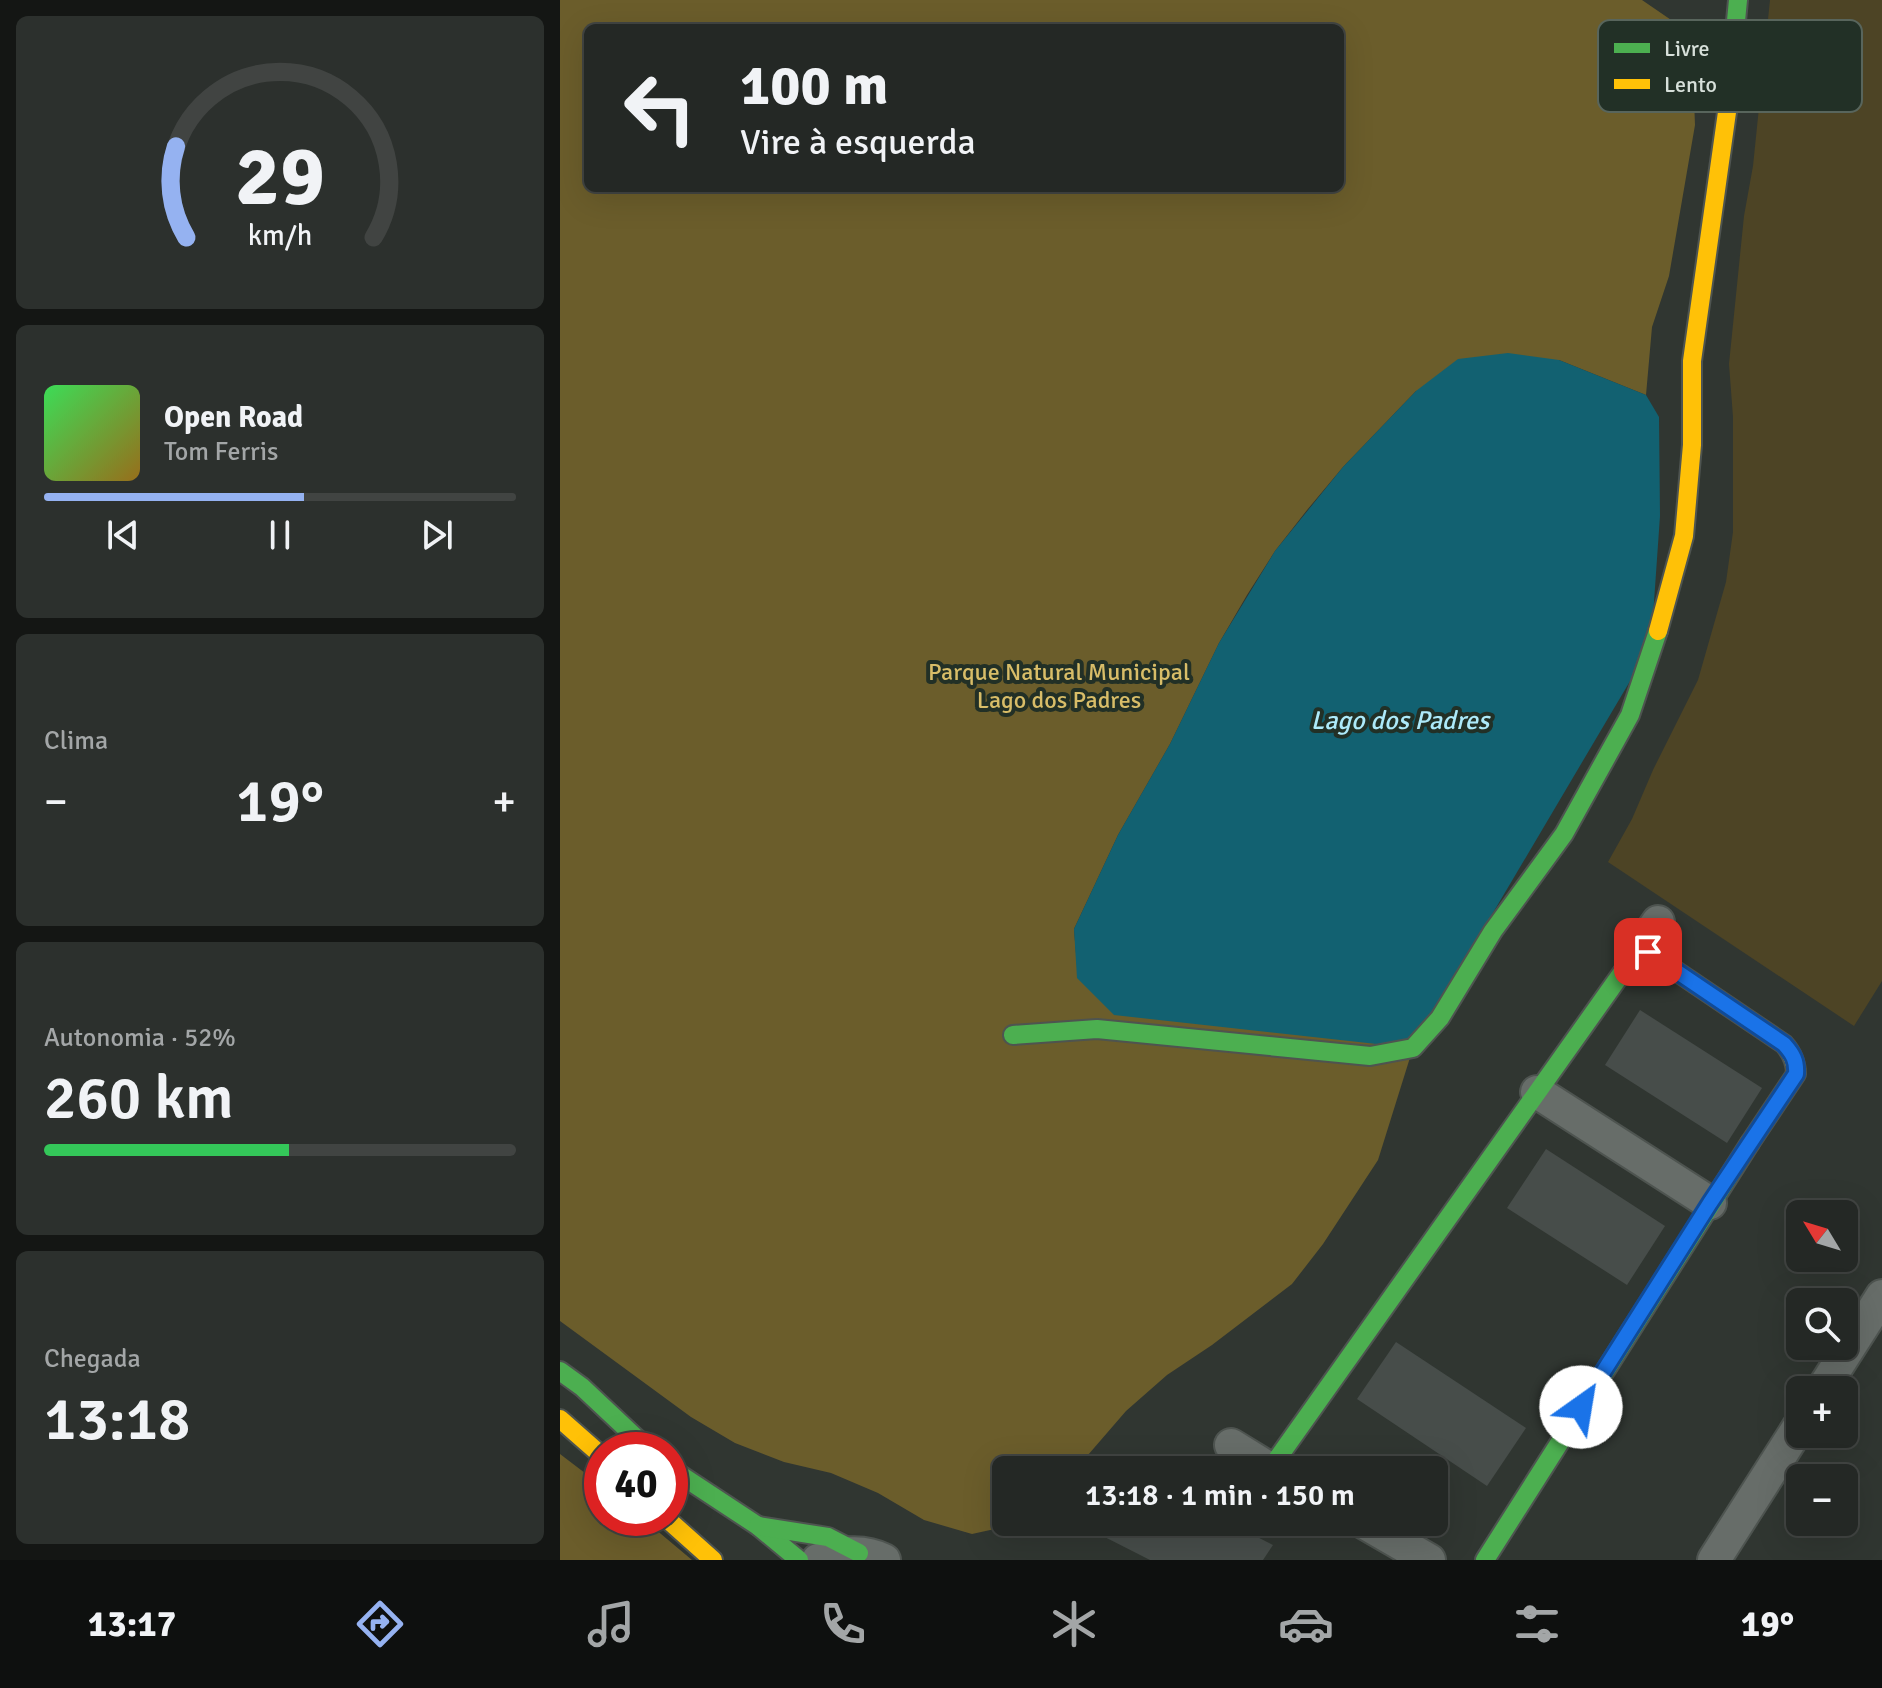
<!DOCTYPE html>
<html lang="pt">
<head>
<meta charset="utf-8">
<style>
	:root { --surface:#242825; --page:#2c302d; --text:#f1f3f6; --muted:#a3a6a7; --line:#414442; --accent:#95b2f1 }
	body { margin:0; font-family:Signika,sans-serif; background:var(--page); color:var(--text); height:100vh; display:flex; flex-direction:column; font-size:30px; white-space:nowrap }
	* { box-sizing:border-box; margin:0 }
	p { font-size:26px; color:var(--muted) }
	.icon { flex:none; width:44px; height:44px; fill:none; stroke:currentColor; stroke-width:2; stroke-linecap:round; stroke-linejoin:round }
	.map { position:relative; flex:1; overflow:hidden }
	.sheet { display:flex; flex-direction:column; gap:16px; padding:16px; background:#141614; width:560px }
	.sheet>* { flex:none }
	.banner { position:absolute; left:24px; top:24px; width:760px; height:168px; border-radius:12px; box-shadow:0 8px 32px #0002,0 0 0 2px var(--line); background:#242825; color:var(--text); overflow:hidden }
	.needle { width:52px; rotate:308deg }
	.fabs { position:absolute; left:1226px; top:1200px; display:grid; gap:16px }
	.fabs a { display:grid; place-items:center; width:72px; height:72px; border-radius:12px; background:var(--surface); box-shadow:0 8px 32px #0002,0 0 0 2px var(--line); font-size:40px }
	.speed { position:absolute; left:24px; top:1432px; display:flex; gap:16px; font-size:40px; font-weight:700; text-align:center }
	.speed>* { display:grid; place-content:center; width:104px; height:104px; border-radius:50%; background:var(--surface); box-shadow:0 8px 32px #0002,0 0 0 2px var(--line); line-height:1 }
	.speed .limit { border:12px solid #d22; background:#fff; color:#111 }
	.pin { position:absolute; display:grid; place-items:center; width:68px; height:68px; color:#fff; margin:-34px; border-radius:16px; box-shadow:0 4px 12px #0006 }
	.me { position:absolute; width:88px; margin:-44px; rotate:32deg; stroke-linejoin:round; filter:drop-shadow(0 0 6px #0008) }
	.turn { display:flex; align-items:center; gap:28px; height:168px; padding:0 24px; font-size:36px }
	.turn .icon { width:104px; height:104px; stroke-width:2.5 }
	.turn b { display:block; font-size:56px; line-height:68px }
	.big { font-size:60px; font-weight:600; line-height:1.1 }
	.sheet .card { flex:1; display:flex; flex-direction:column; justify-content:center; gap:12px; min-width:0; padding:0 28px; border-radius:12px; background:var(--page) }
	.sheet .dial { align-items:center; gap:0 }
	.dial svg { height:208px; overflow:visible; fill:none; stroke:var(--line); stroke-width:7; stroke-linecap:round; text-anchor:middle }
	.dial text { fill:var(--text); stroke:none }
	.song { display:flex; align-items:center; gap:24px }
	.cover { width:96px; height:96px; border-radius:12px; background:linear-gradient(135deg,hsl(130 70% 55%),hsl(40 70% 35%)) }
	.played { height:8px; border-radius:4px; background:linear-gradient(90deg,var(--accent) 55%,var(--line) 55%) }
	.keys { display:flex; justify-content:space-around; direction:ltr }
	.heat { display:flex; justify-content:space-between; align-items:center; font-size:44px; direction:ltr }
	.charge { height:12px; border-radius:6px; background:linear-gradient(90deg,#34c759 52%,var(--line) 0) }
	.trip { position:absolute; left:432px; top:1456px; width:456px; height:80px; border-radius:12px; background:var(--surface); box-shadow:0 8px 32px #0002,0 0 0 2px var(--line); font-weight:600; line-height:80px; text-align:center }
	.tabs { display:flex; height:128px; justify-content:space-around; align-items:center; background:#0e100f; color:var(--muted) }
	.tabs .icon { width:56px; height:56px }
	.tabs .on { color:var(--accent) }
	.tabs b { font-size:36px; color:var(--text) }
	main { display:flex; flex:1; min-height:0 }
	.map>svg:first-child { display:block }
	.green { fill:#4d4425 }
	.forest { fill:#6b5d2b; fill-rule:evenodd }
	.water { fill:#126171 }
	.building { fill:#474d4a }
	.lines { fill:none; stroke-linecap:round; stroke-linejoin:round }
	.street-casing { stroke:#4e5450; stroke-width:36 }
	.fast-casing { stroke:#4e5450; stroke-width:22 }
	.slow-casing { stroke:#4e5450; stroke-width:22 }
	.street { stroke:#676d69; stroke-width:32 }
	.fast { stroke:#4caf50; stroke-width:18 }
	.slow { stroke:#ffc107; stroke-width:18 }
	.route-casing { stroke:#114b97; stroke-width:20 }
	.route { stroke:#1a73e8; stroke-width:14 }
	.labels { text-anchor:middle; stroke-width:8; stroke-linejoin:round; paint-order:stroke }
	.park-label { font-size:24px; fill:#d8bd68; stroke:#223026 }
	.water-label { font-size:26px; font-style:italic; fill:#adeafa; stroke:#223026 }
	.key { fill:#223026; stroke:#58655c; stroke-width:2 }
	.key-label { font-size:22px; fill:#d7e0da }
</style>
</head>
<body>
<main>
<section class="sheet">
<div class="card dial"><svg viewBox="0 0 100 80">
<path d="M14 69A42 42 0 1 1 86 69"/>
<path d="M14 69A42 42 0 0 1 10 34" stroke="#95b2f1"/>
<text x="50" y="56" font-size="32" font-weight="700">29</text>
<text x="50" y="72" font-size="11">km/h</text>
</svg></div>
<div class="card">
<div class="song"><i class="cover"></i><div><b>Open Road</b><p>Tom Ferris</p></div></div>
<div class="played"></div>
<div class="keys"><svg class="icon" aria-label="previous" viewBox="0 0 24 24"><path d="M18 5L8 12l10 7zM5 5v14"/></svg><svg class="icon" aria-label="pause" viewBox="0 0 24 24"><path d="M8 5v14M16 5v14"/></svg><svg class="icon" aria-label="next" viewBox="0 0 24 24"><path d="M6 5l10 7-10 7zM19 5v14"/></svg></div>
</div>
<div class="card"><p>Clima</p>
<div class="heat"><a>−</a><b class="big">19°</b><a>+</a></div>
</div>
<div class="card"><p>Autonomia · 52%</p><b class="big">260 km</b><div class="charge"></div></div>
<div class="card"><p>Chegada</p><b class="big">13:18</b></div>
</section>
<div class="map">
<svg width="1322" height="1560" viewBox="0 0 1322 1560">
	<rect width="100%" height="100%" fill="#303631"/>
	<polygon class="green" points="1210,0 1322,0 1322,981 1294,1026 1048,862 1072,819 1093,770 1138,680 1166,582 1173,532 1173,417 1169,364 1184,216 1193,166"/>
	<g class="forest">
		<path d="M0,0h1082l35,24 16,50 2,51 -26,151 -17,51 -6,68 -87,-35 -143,31 -73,76 -36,43 -32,41 -28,44 -28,48 -49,101 -52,91 -44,94 4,49 335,70 -35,112 -55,84 -31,40 -80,61 -45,30 -41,36 -51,59h-69v52l16,1 -50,11 -48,-14 -46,-27 -47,-20 -47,-11 -49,-19 -44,-26 -131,-96zM28,28h752v160h-752z"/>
		<polygon points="0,1454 42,1486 42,1518 82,1518 132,1560 0,1560"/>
	</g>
	<polygon class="water" points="948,353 999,360 1086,395 1099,417 1100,516 1093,616 1079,666 853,1048 554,1015 517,978 514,929 558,835 610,744 659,643 715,551 783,467 856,391 898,359"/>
	<g class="building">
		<polygon points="1080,1010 1202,1088 1167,1143 1045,1065"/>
		<polygon points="986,1149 1105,1226 1067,1285 947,1208"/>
		<polygon points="836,1342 966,1428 927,1486 797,1399"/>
		<polygon points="529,1522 668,1522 713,1545 703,1560 590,1560 525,1527"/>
	</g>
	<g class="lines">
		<defs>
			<g id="street">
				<polyline points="1075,955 1098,922"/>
				<polyline points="977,1092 1150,1203"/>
				<polyline points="1262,1390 1322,1296"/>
				<polyline points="671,1445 710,1469"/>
				<polyline points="803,1522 869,1560"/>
				<path d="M258,1560c22,-7 44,-11 66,0"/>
				<polyline points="1154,1560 1240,1425"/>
			</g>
			<g id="fast">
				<polyline points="1168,105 1178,0"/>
				<polyline points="453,1035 537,1029 810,1056 853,1048 880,1018 933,931 1004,834 1070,715 1098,631"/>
				<polyline points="0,1371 22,1387 89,1450"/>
				<polyline points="110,1468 198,1526 239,1560"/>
				<polyline points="712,1470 710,1469 1064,970"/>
				<polyline points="198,1526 268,1537 299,1553"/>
				<polyline points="925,1560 1190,1143"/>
			</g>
			<g id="slow">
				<polyline points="1098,631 1124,536 1132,445 1132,361 1168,105"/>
				<path d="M1064,970l11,-15 13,-3 136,92c8,9 12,18 12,30l-46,69"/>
				<polyline points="0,1419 42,1456"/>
				<polyline points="106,1518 153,1560"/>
			</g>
		</defs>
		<use href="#street" class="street-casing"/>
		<use href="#fast" class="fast-casing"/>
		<use href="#slow" class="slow-casing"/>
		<use href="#street" class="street"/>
		<use href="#fast" class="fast"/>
		<use href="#slow" class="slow"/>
	</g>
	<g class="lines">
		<defs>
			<path id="route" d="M1021,1407l129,-204 86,-129c1,-13 -3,-20 -12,-30l-136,-92"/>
		</defs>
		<use href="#route" class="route-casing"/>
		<use href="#route" class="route"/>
	</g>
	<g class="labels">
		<g class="park-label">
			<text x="499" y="680">Parque Natural Municipal<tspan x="499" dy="28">Lago dos Padres</tspan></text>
		</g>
		<g class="water-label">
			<text x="840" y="729">Lago dos Padres</text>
		</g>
	</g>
	<rect x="1038" y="20" width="264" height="92" rx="12" class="key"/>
	<rect x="1054" y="43" width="36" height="10" fill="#4caf50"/>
	<rect x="1054" y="79" width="36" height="10" fill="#ffc107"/>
	<g class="key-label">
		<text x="1104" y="56">Livre</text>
		<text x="1104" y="92">Lento</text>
	</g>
</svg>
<div class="fabs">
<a><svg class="needle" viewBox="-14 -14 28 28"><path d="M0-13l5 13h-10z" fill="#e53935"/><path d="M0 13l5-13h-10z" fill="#a3a6a7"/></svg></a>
<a><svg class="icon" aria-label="search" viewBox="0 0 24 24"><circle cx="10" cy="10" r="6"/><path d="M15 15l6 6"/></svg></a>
<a>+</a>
<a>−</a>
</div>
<div class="speed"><div class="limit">40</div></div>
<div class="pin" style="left:1088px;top:952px;background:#d93025"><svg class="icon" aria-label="arrive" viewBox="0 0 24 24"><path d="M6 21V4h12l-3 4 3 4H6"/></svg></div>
<svg class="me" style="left:1021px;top:1407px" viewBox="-20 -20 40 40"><circle r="19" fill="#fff"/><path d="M0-13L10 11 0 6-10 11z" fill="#1a73e8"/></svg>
<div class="trip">13:18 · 1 min · 150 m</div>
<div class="banner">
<div class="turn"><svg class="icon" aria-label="left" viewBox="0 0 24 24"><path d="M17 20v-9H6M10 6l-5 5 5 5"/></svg><div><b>100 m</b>Vire à esquerda</div></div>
</div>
</div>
</main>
<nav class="tabs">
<b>13:17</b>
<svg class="icon on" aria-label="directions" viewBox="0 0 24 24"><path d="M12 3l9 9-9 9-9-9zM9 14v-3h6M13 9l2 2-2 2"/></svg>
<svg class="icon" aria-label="music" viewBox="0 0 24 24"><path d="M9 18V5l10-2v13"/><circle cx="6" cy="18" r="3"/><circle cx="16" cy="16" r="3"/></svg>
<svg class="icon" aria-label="phone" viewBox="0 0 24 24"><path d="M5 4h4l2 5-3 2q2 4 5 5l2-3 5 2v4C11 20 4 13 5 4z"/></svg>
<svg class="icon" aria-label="climate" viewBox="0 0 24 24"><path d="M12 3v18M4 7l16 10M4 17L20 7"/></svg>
<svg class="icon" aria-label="car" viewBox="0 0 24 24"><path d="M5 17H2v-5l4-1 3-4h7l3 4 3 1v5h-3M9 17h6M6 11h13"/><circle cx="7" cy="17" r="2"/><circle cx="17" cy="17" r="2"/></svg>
<svg class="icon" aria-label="filters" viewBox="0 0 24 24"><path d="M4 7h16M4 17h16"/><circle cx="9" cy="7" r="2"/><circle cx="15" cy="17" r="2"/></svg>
<b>19°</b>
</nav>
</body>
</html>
